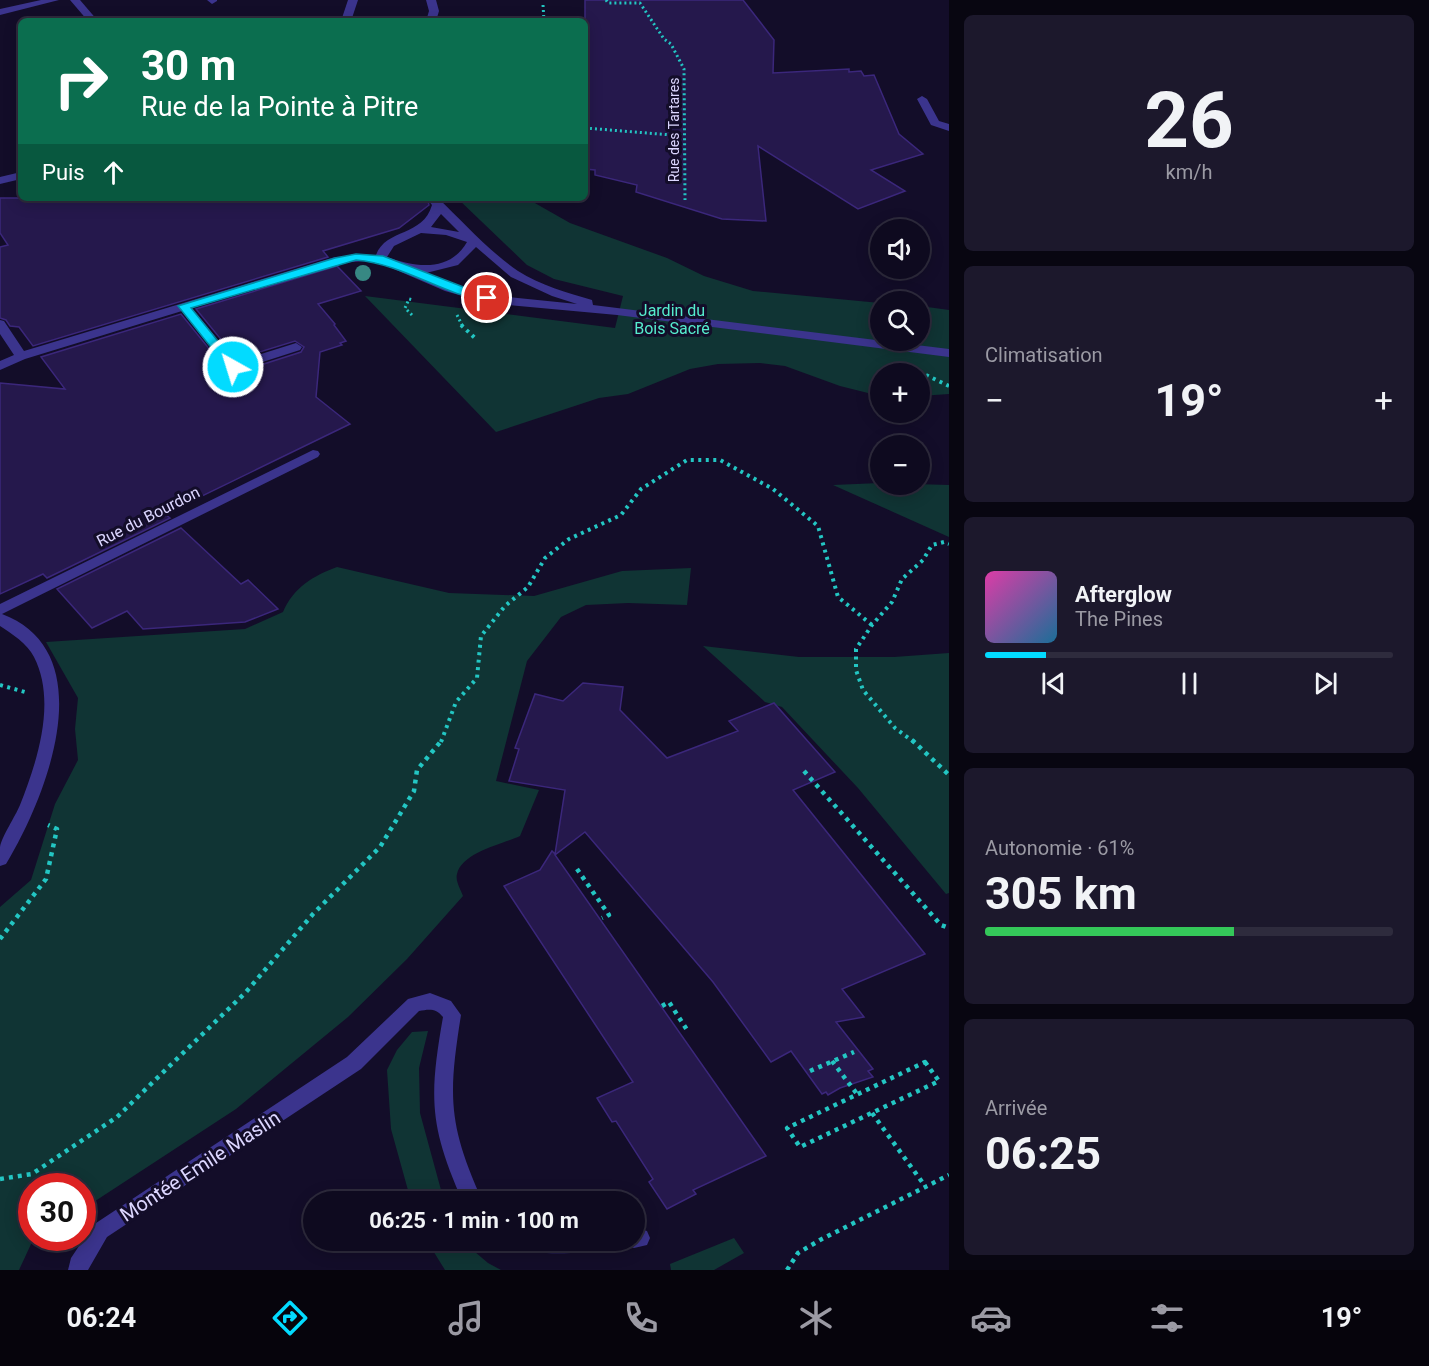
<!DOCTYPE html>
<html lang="fr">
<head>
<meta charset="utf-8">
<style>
	:root { --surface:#0e0a1f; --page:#1c182c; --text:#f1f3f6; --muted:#9b9aa4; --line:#2e2b3d; --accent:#02dbff }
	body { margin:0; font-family:Roboto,sans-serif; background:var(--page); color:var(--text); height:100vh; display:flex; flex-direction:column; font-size:22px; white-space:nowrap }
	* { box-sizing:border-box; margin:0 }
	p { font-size:20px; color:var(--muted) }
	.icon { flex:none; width:33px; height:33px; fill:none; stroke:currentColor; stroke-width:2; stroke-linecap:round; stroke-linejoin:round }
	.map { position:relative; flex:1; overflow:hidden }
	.side { display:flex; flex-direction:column; gap:15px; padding:15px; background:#080611; width:480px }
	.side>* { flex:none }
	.top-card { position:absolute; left:18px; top:18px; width:570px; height:183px; border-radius:9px; box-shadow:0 3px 15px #0003,0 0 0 2px var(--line); background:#0b6e4f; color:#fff; overflow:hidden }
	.buttons { position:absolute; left:870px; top:219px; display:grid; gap:12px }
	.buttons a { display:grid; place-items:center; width:60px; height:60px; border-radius:50%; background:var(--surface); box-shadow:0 3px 15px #0003,0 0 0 2px var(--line); font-size:30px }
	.speed { position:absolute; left:18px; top:1173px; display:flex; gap:12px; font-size:30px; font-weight:700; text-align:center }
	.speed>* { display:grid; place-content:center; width:78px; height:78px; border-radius:50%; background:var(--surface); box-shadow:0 3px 15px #0003,0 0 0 2px var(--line); line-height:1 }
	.speed .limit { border:9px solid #d22; background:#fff; color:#111 }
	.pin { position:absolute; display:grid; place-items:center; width:51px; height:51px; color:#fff; margin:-26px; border:3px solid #fff; border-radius:50%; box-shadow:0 2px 6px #0007 }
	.me { position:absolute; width:66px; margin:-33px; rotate:321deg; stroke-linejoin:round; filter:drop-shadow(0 0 4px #0008) }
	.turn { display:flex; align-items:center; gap:21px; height:126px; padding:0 24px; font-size:27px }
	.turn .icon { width:78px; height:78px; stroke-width:2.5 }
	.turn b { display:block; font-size:42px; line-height:51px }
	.then { display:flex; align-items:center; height:57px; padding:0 24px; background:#0003; gap:12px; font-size:22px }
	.big { font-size:45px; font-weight:700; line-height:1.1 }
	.side .tile { flex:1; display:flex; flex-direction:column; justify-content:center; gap:9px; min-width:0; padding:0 21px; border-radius:9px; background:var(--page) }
	.side .dial { align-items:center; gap:0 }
	.dial b { font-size:78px; line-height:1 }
	.song { display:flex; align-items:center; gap:18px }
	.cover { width:72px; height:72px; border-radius:9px; background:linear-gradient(135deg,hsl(320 70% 55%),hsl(200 70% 35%)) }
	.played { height:6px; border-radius:3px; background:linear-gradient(90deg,var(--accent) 15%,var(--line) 15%) }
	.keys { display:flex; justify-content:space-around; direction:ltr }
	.heat { display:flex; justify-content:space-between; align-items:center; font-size:33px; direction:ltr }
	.charge { height:9px; border-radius:4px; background:linear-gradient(90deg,#34c759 61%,var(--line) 0) }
	.trip { position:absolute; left:303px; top:1191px; width:342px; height:60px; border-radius:30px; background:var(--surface); box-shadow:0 3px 15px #0003,0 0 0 2px var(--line); font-weight:700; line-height:60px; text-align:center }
	.menu { display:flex; height:96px; justify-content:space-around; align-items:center; background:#06040c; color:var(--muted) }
	.menu .icon { width:42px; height:42px }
	.menu .selected { color:var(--accent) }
	.menu b { font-size:27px; color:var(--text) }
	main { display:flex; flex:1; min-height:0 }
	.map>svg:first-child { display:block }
	.green { fill:#103434 }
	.building { fill:#25184c; stroke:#3b277b; stroke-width:1.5 }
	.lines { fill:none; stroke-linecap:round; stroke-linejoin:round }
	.path-far2 { stroke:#23c6c3; stroke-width:3; stroke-dasharray:2 3; stroke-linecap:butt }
	.path-far1 { stroke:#23c6c3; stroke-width:4; stroke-dasharray:3 4.5; stroke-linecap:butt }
	.path { stroke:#23c6c3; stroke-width:4.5; stroke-dasharray:4 5; stroke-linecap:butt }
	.minor { fill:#3b348d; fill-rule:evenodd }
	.tree { fill:#378883 }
	.route { fill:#02dbff; stroke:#018ea6; stroke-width:1.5 }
	.labels { text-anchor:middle; stroke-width:6; stroke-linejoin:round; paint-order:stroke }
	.far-street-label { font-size:14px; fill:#dcd6ff; stroke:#130d29 }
	.park-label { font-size:16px; fill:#55eccd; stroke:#130d29 }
	.street-label { font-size:16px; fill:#dcd6ff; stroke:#130d29 }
	.near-street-label { font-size:20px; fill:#dcd6ff; stroke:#130d29 }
</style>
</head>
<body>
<main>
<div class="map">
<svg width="949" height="1270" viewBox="0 0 949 1270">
	<rect width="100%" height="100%" fill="#130d29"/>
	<g class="green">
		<polygon points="457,198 526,198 570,223 667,258 704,276 753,291 880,303 880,340 920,340 920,306 949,310 949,394 920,396 920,374 880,374 880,396 840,386 785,366 760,363 718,364 690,369 628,394 599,398 496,432 365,296 615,328 623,296 554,279 527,265"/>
		<polygon points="880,483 949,485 949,537 833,485"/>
		<path d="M337,567l112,26 85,3 88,-25 69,-3 -4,37 -59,-2 -42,2 -25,12 -34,44 -31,120 43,9 -19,46c-17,8 -58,16 -63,38 -2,7 4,16 6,22l-56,63 -59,58 -112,92 -153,100 -1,-23h-50v52h6l-6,4 -13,28h-19v-363l31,-27 24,-76 23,-44 -3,-31 3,-31 -32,-56 199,-13 38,-17c11,-25 30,-36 54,-45z"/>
		<polygon points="703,646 799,657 894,657 949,653 949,893 946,894 858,788 782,707 765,702"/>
		<polygon points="428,1031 419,1068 420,1113 444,1201 411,1201 391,1129 387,1070 397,1050 412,1032"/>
		<polygon points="734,1238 744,1253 714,1270 671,1270 670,1264"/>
		<polygon points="427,1241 462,1241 488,1263 501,1270 445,1270"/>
	</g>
	<g class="building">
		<polygon points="585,0 743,0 774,40 773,73 849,69 849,72 861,71 864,76 874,75 899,134 923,154 871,170 905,191 858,209 758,146 766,221 722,219 636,192 637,185 595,175 595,170 585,169"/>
		<polygon points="0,198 427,198 429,205 399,228 323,251 328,257 33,346 19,327 10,326 6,320 0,318 0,247 8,245 0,233"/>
		<polygon points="337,266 361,291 318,304 335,324 334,325 346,341 340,343 342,345 320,352 316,397 350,424 165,514 170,518 47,578 43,574 0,594 0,383 65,389 41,357 181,314 228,372 239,372 301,352 304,347 295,341 237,359 196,309"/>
		<polygon points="181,528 241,584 248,580 278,609 245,622 143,629 127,611 92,628 57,589"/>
		<polygon points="583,683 623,687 620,710 667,758 738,731 729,721 774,703 835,772 793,790 925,954 842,989 864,1017 836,1022 873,1069 868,1071 873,1077 840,1088 828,1095 826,1092 822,1094 791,1051 771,1062 713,982 585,832 555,855 766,1156 693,1190 696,1194 667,1209 649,1182 653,1179 616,1121 612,1122 597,1098 633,1082 504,886 540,870 552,851 555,854 565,790 509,781 519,749 515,748 535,694 563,701"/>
	</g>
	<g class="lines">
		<g class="path-far2">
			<polyline points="606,0 608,3 640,3 664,39 671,44 684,69 685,200"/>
			<polyline points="543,5 544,21"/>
			<polyline points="585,128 684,136"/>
			<polyline points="412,315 405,308 409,299 413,300"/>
			<polyline points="457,315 463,327"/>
		</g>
		<g class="path-far1">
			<polyline points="461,325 475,338"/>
			<polyline points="926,375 949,386"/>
			<polyline points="0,685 25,692"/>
			<polyline points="441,742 456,702 477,678 481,636 505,606 528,587 545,558 569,539 621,515 641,489 687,460 720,460 773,489 818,526 838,597 872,625"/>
			<polyline points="914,742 895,728 863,690 856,670 856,649 872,625 892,602 902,579 923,560 932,545 944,542 949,544"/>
		</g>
		<g class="path">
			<polyline points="912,740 949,775"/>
			<polyline points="804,771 941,925 949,928"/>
			<polyline points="577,869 609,915 602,918"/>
			<polyline points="0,939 46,879 57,829 48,825"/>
			<polyline points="662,1006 669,1002 689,1033"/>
			<polyline points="832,1061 857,1094"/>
			<polygon points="925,1062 939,1081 800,1147 787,1128"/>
			<polyline points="810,1071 854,1052"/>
			<polyline points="872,1113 925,1186"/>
			<polyline points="0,1179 32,1174 117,1117 246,992 313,914 380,847 414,791 417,770 442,740"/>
			<polyline points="787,1270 798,1253 820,1240 949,1175"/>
		</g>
		<g class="minor">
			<polygon points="41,0 59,0 0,15 0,9"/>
			<polygon points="70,0 80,0 98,21 88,21"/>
			<polygon points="207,0 217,0 217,1 212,4"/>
			<polygon points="348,0 358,0 351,21 341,21"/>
			<polygon points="426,0 436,0 439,11 436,21 426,21 429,11"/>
			<polygon points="922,96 927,99 939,121 949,124 949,131 931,125 917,99"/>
			<polygon points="21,172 21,179 0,184 0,177"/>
			<path d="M430,198h8c26,25 51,53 80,73 22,14 50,22 74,29l1,5 356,44v8l-332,-42 -130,-12 -42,-12 -65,-28 -15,-2 -25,2 -148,45 44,54 60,-19 6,4 -2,3 -62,20h-10l-46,-59 -157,48 -25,11v-9l14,-6 -14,-21v-14l4,1 20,30 311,-94 41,-2c10,-27 47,-18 56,-50l-4,-5zM441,214l18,18 -28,-5zM421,233l25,2 21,7c-18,31 -52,25 -80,15l7,-11zM476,247l35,30 41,19 25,8 -89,-9 -35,-10 -27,-12 32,-8z"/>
			<path d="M313,450l5,1 2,3 -2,3 -316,157c103,39 43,186 4,250l-6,2c0,-6 0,-13 0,-19 2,-11 15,-30 20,-42 17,-43 37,-103 14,-148 -7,-14 -22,-23 -34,-31v-22z"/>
			<path d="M430,993l21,8 10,14c-13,82 -13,110 22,187h-20c-34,-76 -34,-105 -20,-185 -7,-9 -14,-8 -24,-6l-58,58 -254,168 -19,33h-20l3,-12 22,-33 254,-168 61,-58z"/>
			<polygon points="640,1229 647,1231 650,1238 647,1245 634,1248 627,1246 625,1240 634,1240 634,1230"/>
			<path d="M514,1240h107l-3,7 -7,2c-30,3 -65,9 -94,-2z"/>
		</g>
	</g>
	<circle class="tree" cx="363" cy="273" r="8"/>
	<path class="route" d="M356,254l27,2 109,42 -5,4c-46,-9 -85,-38 -131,-42l-165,48 48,59 -6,4 -4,-1 -51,-64 157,-48z"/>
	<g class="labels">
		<g class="far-street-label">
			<text transform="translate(674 130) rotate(-90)" y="5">Rue des Tartares</text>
		</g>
		<g class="park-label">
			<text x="672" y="316">Jardin du<tspan x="672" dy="18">Bois Sacré</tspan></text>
		</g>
		<g class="street-label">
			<text transform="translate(148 516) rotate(-27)" y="6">Rue du Bourdon</text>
		</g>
		<g class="near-street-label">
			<text transform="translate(200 1166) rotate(-33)" y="7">Montée Emile Maslin</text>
		</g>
	</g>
</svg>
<div class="buttons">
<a><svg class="icon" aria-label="sound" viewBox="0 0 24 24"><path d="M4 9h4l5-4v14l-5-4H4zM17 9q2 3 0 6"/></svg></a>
<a><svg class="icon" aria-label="search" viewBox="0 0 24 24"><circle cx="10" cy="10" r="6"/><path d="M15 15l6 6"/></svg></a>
<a>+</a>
<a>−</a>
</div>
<div class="speed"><div class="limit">30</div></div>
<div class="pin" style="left:487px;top:298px;background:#d93025"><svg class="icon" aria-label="arrive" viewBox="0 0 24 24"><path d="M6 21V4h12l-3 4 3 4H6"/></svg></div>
<svg class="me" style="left:233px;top:367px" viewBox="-20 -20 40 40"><circle r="17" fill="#02dbff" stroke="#fff" stroke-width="3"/><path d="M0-11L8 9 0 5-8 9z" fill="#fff"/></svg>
<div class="trip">06:25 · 1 min · 100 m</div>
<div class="top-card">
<div class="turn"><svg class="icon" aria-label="right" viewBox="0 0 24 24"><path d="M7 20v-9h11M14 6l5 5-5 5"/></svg><div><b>30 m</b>Rue de la Pointe à Pitre</div></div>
<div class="then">Puis<svg class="icon" aria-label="ahead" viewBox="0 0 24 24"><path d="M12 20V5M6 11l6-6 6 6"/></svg></div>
</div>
</div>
<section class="side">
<div class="tile dial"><b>26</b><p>km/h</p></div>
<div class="tile"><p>Climatisation</p>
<div class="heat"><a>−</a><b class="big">19°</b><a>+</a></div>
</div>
<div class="tile">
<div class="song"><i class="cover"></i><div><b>Afterglow</b><p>The Pines</p></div></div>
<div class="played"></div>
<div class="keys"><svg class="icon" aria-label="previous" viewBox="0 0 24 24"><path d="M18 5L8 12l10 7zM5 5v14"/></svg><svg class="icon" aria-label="pause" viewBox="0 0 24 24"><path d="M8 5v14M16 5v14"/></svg><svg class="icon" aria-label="next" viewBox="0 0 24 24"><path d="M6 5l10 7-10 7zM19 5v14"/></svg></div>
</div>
<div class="tile"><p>Autonomie · 61%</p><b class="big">305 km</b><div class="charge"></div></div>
<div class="tile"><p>Arrivée</p><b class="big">06:25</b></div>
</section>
</main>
<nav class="menu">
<b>06:24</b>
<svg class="icon selected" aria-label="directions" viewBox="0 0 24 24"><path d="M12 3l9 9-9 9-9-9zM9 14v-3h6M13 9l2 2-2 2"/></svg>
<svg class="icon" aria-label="music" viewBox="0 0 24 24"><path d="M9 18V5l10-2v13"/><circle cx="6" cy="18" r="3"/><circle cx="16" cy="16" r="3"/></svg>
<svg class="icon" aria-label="phone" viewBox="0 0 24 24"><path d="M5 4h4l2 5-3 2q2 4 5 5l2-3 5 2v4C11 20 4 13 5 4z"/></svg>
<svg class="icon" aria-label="climate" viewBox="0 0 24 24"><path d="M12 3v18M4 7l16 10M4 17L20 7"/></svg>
<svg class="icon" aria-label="car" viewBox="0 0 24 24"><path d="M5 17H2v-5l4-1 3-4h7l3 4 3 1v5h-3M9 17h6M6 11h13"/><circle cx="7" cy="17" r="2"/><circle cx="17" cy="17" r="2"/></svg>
<svg class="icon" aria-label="filters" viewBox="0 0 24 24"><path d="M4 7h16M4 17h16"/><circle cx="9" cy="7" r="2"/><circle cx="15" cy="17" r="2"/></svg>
<b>19°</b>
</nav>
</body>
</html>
